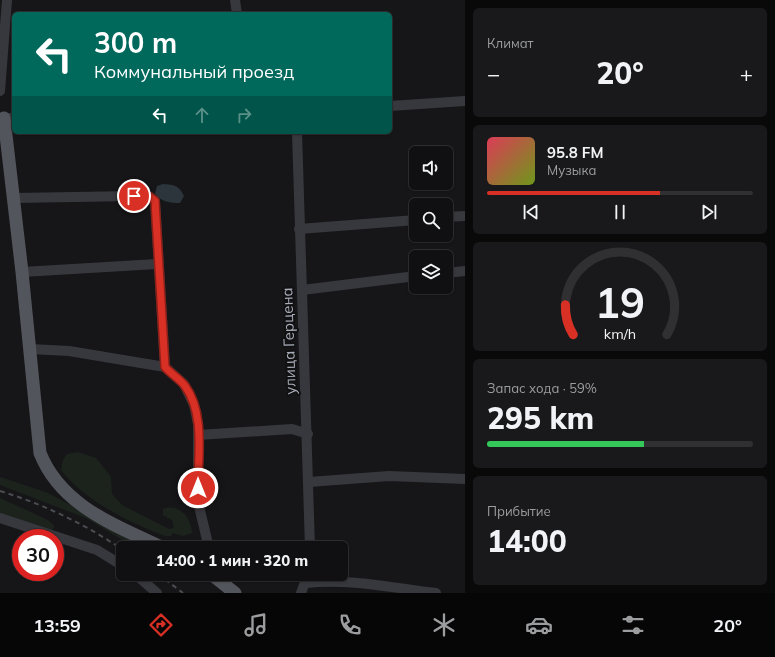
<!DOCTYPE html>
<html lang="ru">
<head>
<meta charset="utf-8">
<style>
	:root { --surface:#101012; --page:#19191b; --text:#f1f3f6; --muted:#9c9d9f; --line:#303032; --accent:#d93025 }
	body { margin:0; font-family:Mulish,sans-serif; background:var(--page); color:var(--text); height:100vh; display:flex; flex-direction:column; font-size:15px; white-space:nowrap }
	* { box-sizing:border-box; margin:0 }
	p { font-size:13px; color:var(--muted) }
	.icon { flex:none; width:22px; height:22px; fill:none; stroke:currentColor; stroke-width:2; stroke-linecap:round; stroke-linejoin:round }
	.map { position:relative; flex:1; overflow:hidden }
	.panel { display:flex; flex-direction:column; gap:8px; padding:8px; background:#09090a; width:310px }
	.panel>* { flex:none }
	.hud { position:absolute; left:12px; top:12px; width:380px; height:122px; border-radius:6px; box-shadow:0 1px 3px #0004,0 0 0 1px var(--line); background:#00695c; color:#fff; overflow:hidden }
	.controls { position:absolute; left:409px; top:146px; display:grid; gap:8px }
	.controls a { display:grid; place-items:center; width:44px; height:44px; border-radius:6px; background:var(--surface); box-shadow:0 1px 3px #0004,0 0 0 1px var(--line); font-size:20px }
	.speed { position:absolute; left:12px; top:529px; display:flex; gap:8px; font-size:20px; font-weight:700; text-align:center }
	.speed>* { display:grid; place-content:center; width:52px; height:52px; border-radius:50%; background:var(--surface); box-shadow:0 1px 3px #0004,0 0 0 1px var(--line); line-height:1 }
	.speed .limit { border:6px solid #d22; background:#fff; color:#111 }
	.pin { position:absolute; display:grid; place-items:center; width:34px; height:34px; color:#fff; margin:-17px; border:2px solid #fff; border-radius:50%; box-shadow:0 1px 4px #0007 }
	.me { position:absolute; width:44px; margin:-22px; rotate:0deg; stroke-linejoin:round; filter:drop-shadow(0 0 3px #0008) }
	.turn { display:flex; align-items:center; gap:14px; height:84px; padding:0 16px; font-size:18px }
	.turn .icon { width:52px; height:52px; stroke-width:2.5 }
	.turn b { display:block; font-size:28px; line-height:34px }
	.lanes { display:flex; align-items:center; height:38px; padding:0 16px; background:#0003; justify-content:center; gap:20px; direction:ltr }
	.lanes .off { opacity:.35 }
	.big { font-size:30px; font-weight:800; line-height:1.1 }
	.panel .tile { flex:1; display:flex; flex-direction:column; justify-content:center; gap:6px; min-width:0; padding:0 14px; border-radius:6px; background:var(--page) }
	.panel .dial { align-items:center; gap:0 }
	.dial svg { height:104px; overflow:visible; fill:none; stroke:var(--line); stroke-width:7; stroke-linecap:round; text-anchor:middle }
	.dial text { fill:var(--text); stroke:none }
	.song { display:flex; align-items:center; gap:12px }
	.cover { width:48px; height:48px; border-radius:6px; background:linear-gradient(135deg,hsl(350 70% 55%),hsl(80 70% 35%)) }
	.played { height:4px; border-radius:2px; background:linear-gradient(90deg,var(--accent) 65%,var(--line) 65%) }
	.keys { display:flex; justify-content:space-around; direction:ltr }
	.heat { display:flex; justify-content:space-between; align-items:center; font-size:22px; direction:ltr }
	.charge { height:6px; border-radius:3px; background:linear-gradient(90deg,#34c759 59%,var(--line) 0) }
	.trip { position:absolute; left:116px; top:541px; width:232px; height:40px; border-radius:6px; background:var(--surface); box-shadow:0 1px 3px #0004,0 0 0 1px var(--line); font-weight:800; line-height:40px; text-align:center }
	.tabs { display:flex; height:64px; justify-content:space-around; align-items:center; background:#060607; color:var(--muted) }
	.tabs .icon { width:28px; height:28px }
	.tabs .selected { color:var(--accent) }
	.tabs b { font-size:18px; color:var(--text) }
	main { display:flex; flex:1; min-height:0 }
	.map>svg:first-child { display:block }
	.green { fill:#1c231d }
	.water { fill:#2c353c }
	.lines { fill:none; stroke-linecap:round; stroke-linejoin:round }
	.minor { stroke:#37383d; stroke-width:10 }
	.major { stroke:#53555c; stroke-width:13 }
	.rail { stroke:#4a4c52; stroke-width:2; stroke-dasharray:5 4; stroke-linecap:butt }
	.route-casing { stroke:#8d1f18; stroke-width:10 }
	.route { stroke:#d93025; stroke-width:7 }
	.labels { text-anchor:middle; stroke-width:4; stroke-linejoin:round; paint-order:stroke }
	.street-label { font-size:15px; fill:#a8adb8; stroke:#111113 }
</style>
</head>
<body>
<main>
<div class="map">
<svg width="465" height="593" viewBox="0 0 465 593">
	<rect width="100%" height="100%" fill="#161618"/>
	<g class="green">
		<path d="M78,452l18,6 15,19 1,17 10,11 47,24 5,-1 -2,-8 -9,-5v-6c16,-6 28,8 29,24l-9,3 -10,-3 -2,3h-6c-35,-13 -81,-36 -104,-66l2,-10 4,-6z"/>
		<polygon points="0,477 48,493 150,548 136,548 86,518 0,485"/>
		<polygon points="0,498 48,520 54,526 54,528 50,531 0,513"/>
	</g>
	<path class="water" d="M163,184c11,1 16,1 21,12l-4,7c-11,0 -18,-1 -25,-9l2,-8z"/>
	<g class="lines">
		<g class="minor">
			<polyline points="235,0 237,14"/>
			<polyline points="0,91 7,0"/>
			<polyline points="390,106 465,101"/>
			<polyline points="0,118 14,118"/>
			<polyline points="297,132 310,548"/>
			<polyline points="14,198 134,196 150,197 155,201 165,367 184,384 194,405 198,424 198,502 209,548"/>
			<polyline points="446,217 465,216"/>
			<polyline points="299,229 416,220"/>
			<polyline points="22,272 157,264"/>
			<polyline points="446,273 465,271"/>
			<polyline points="302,290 416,276"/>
			<polyline points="30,349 69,351 165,367"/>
			<polyline points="198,435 292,429 308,434"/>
			<polyline points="309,482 389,476 465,479"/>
			<polyline points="0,518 97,550 123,566"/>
			<polyline points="135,574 157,593"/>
			<path d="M306,583c44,-5 87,5 130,10"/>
			<polyline points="301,593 308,574"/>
		</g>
		<g class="major">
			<path d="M4,118l18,154 18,181c21,53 75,72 123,95"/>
			<polyline points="211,574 235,593"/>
		</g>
		<g class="rail">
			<path d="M0,491c43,13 85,33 123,59"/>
			<polyline points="158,574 183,593"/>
		</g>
	</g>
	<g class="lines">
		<defs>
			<path id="route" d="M134,196l16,1 5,4 10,166c6,7 15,12 20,19 20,27 13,70 13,102"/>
		</defs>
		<use href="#route" class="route-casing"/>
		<use href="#route" class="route"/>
	</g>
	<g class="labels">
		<g class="street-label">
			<text transform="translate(289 341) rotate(-92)" y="5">улица Герцена</text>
		</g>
	</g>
</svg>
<div class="controls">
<a><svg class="icon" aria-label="sound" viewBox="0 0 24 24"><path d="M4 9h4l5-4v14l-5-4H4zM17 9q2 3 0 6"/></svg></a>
<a><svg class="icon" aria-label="search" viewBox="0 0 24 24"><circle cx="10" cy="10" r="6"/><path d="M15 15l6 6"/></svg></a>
<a><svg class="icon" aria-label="layers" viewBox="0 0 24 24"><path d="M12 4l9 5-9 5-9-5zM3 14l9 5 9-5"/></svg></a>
</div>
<div class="speed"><div class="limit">30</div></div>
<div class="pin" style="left:134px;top:196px;background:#d93025"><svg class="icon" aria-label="arrive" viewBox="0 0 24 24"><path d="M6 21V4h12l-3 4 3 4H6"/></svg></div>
<svg class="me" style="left:198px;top:488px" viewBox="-20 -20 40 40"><circle r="17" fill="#d93025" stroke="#fff" stroke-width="3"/><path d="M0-11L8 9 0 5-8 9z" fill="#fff"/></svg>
<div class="trip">14:00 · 1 мин · 320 m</div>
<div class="hud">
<div class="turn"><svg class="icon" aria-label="left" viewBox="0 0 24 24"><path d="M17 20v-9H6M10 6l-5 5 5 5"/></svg><div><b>300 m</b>Коммунальный проезд</div></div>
<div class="lanes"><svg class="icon" aria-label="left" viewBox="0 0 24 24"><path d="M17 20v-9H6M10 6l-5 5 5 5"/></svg><svg class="icon off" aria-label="ahead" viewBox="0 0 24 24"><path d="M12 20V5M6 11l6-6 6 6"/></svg><svg class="icon off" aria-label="right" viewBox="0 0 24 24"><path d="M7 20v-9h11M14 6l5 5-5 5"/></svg></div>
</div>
</div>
<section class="panel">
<div class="tile"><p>Климат</p>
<div class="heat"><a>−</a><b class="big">20°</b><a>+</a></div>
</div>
<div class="tile">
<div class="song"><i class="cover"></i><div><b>95.8 FM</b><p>Музыка</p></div></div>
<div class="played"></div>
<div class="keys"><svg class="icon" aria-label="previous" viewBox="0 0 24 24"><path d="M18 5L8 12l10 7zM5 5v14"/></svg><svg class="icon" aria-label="pause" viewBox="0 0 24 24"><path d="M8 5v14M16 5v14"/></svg><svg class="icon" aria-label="next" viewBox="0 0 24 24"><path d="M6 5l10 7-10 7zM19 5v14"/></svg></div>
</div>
<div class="tile dial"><svg viewBox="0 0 100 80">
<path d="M14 69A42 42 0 1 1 86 69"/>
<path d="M14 69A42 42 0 0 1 8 46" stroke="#d93025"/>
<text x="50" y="56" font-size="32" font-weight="700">19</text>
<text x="50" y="72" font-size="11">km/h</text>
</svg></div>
<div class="tile"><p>Запас хода · 59%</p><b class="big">295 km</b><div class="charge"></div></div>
<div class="tile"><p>Прибытие</p><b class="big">14:00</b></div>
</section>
</main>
<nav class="tabs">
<b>13:59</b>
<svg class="icon selected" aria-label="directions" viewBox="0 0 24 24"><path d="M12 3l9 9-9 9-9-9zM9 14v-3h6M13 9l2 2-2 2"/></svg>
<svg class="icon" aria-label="music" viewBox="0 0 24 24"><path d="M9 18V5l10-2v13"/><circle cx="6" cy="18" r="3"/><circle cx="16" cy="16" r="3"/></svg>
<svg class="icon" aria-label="phone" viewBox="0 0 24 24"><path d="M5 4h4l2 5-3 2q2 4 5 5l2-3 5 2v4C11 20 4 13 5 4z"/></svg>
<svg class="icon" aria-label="climate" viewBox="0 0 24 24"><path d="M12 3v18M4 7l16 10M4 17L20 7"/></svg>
<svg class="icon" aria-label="car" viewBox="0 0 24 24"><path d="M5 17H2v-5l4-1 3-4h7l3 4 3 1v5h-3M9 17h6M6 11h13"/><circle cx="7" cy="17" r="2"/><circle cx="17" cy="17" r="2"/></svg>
<svg class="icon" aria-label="filters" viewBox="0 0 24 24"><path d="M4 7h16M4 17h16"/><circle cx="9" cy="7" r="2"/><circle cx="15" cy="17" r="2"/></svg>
<b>20°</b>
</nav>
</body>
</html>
